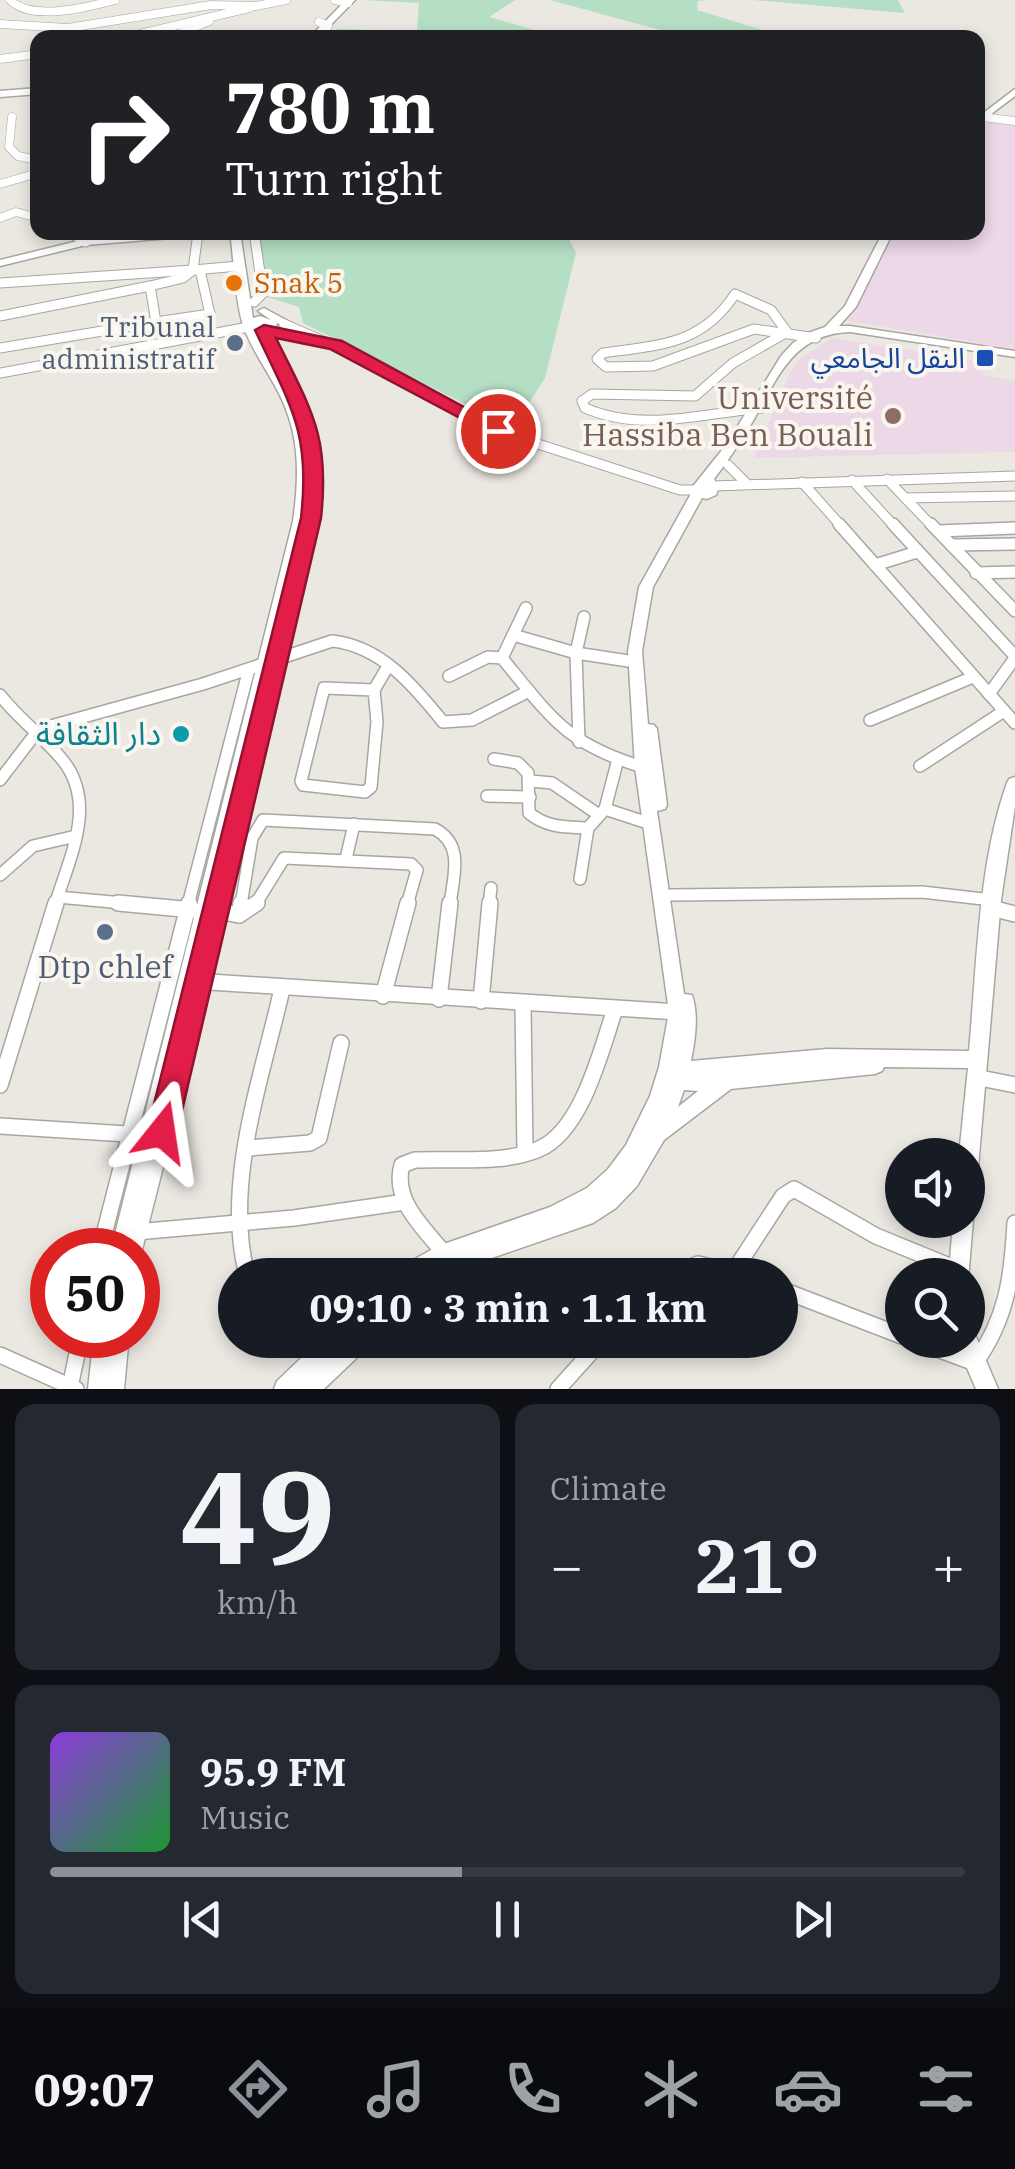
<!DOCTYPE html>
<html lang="en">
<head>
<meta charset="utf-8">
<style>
	:root { --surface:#171b24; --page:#242831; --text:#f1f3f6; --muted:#9ea1a6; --line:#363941; --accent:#8c9099 }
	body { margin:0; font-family:"IBM Plex Serif","Noto Sans Arabic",serif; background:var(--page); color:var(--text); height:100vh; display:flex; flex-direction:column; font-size:38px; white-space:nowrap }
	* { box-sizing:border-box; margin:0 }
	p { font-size:32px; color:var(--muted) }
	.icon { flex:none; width:55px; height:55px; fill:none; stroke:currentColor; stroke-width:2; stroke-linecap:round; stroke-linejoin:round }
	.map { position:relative; height:1389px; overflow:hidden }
	.side { display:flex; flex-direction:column; gap:15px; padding:15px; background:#0d0f14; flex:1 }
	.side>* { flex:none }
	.hud { position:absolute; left:30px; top:30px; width:955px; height:210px; border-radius:20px; box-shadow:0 5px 15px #0003; background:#202124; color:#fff; overflow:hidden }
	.tools { position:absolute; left:885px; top:1138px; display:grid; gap:20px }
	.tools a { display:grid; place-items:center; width:100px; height:100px; border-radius:50%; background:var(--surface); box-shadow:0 5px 15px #0003; font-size:50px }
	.speed { position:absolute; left:30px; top:1228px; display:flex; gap:20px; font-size:50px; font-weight:700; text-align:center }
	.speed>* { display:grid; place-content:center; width:130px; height:130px; border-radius:50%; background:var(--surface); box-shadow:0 5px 15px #0003; line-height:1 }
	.speed .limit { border:15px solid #d22; background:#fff; color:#111 }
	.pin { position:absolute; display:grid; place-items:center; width:85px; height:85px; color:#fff; margin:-42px; border:5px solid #fff; border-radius:50%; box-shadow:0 2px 10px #0007 }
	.me { position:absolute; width:110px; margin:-55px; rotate:15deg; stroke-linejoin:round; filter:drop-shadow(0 0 8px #0008) }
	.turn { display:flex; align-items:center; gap:35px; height:210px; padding:0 30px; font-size:45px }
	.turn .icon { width:130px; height:130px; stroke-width:2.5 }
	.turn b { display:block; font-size:70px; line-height:85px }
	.big { font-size:75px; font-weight:700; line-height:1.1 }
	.side .widget { flex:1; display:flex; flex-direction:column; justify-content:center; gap:15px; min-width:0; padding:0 35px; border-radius:20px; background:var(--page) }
	.side .dial { align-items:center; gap:0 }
	.dial b { font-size:130px; line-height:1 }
	.song { display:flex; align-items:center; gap:30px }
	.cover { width:120px; height:120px; border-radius:15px; background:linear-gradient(135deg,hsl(270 70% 55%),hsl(130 70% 35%)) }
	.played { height:10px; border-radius:5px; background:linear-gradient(90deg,var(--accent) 45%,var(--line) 45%) }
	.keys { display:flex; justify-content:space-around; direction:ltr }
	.heat { display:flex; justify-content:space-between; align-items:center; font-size:55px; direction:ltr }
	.side .tiles { flex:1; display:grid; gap:15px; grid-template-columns:1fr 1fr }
	.widget:last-child { grid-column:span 2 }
	.trip { position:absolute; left:218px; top:1258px; width:580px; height:100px; border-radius:50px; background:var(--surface); box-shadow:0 5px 15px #0003; font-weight:700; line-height:100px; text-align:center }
	.tab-bar { display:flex; height:160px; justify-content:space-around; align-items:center; background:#090b0e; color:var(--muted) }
	.tab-bar .icon { width:70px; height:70px }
	.tab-bar .selected { color:var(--accent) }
	.tab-bar b { font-size:45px; color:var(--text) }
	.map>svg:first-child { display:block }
	.education { fill:#ecd8e7 }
	.green { fill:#b5dfc5 }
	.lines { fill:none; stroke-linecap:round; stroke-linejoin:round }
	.street-far3-casing { stroke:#a8a6a0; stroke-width:9 }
	.street-far2-casing { stroke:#a8a6a0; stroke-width:11 }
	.street-far1-casing { stroke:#a8a6a0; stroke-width:14 }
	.street-casing { stroke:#a8a6a0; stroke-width:18 }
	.secondary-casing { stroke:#a8a6a0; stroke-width:3 }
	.street-far3 { stroke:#fff; stroke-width:8 }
	.street-far2 { stroke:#fff; stroke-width:9 }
	.street-far1 { stroke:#fff; stroke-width:11 }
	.street { stroke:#fff; stroke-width:15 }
	.secondary { fill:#fff; fill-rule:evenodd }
	.route { fill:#e11d48; stroke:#92132f; stroke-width:2.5 }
	.food-dot { fill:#e8710a; stroke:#f8f6ef; stroke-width:4 }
	.service-dot { fill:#5c6f8a; stroke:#f8f6ef; stroke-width:4 }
	.transit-dot { fill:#1a4fb4; stroke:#f8f6ef; stroke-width:4 }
	.education-dot { fill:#8d6e63; stroke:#f8f6ef; stroke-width:4 }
	.culture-dot { fill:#0f9aa8; stroke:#f8f6ef; stroke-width:4 }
	.labels { text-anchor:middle; stroke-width:8; stroke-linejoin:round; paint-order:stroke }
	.far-food-label { font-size:28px; fill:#c56008; stroke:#f8f6ef; text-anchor:start }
	.far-service-label { font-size:28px; fill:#4e5e75; stroke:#f8f6ef; text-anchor:end }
	.far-transit-label { font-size:28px; fill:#164399; stroke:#f8f6ef; text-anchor:end }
	.education-label { font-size:32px; fill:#785e54; stroke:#f8f6ef; text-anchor:end }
	.culture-label { font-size:32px; fill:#0d838f; stroke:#f8f6ef; text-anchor:end }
	.service-label { font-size:32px; fill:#4e5e75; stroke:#f8f6ef }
</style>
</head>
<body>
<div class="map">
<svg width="1015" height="1389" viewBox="0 0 1015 1389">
	<rect width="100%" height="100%" fill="#ebe8e2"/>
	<g class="education">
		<polygon points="989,122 1015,125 1015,349 848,321 895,233 978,232 978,130"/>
		<polygon points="832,338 977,361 984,363 982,375 1015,381 1015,452 754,458 789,375 802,357"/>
	</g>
	<g class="green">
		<polygon points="361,0 515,0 489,17 558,37 332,37 337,29 417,31 419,3"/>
		<polygon points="550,0 709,0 698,1 697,10 772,33 686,37"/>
		<polygon points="753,0 898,0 905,13"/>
		<polygon points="257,233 566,233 576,253 545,378 513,428 303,323 299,307 267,297"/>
	</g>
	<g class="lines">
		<defs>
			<g id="street-far3">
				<path d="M10,0c22,22 78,7 105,0"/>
				<polyline points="335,0 348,3"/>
				<polyline points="319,22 328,26 320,38"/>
				<polyline points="0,24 68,28 211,5 256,6 286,0"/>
				<polyline points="123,38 249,8"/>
				<polyline points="169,38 209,21"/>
				<polyline points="0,59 38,54"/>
				<polyline points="12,117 9,147 18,156 38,160"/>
				<polyline points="982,117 1015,121"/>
				<polyline points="0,184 38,173"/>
				<polyline points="0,218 16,212 38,218"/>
			</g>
			<g id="street-far2">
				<polyline points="69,232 86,242"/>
				<polyline points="254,232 263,293 254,302"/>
				<polyline points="0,283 193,270 198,233"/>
				<polyline points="0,316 150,286 183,278 193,270 239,266"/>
				<polyline points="156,322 210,314 200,270"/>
				<polyline points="284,324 376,364 498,431 680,490 699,490"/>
				<polyline points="265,330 305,336"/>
				<path d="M787,332l-16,-22 -36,-16c-33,51 -76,51 -132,59l-6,6 9,8 47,-1 101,-37 62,9"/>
				<polyline points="0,348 156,322 150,286"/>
				<polyline points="0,373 249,327"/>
				<path d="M763,408c-60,5 -120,25 -178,0l-3,-7 10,-7 103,2 38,-33 54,-31"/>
				<polyline points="728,465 746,483"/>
				<polyline points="887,479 933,527"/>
				<polyline points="852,480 895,527"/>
				<polyline points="802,482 842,527"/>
				<polyline points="714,486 1015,476"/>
				<polyline points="905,498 1015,496"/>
			</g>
			<g id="street-far1">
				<polyline points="839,524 1015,723"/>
				<polyline points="893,524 1015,656"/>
				<polyline points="931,524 1015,611"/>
				<polyline points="938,531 1015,528"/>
				<polyline points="951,545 1015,544"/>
				<polyline points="875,565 917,552"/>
				<polyline points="976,573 1015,572"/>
				<polyline points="513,635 576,653 635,662"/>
				<polyline points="502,658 526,608"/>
				<path d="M449,676l39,-19 14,1c50,61 65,87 144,110"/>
				<polygon points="324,688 374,690 377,722 371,787 365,792 303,785 301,781"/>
				<polyline points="374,690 388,666"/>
				<polyline points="989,694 1015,658"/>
				<path d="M0,695c18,23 41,40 60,62 39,44 10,99 -5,148"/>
				<polyline points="870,720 973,677"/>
				<polyline points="579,742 576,653 584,617"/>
				<path d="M494,759l24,4 10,10 1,40c18,15 37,14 59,15"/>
				<polyline points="920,766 1004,711"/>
				<path d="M0,780l36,-47 11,-6 156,-43 129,-43c49,5 82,45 111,81l29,-2 57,-29"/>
				<polyline points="531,781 552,783 599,815"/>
				<polyline points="487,796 530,797"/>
				<polyline points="605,809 651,824"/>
				<polyline points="346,859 354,824"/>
				<polyline points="0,875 33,846 76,836"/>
				<polyline points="580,879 588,828 605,809 618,759"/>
				<polyline points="671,895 922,892 992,900"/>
				<polyline points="58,897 144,905"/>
				<polyline points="188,905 249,669"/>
				<path d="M241,905l11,-67 11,-18 172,9c30,16 18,48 15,76"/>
				<polyline points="255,905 284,858 411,864 417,870 407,905"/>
				<polyline points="489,905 491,888"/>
			</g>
			<g id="street">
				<polyline points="118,903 193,910"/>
				<polyline points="991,908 1015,914"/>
				<polyline points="218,911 239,915 241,903"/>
				<polyline points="239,915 257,903"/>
				<polyline points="194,981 678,1012"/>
				<polyline points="383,996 408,903"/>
				<polyline points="439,999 450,903"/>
				<polyline points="481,1001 490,903"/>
				<polyline points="523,1004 525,1153"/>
				<polyline points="975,1077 1015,1085"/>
				<polyline points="0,1085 56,903"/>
				<polyline points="0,1126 127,1134"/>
				<polyline points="249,1148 310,1143 319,1138 341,1043"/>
				<polyline points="136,1232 294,1218 405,1202"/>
				<polyline points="100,1250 189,903"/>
				<path d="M443,1252c-20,-25 -51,-52 -41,-87l13,-5c39,-2 87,5 124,-11 43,-18 62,-99 76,-140"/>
				<polyline points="734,1271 783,1196 794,1189 876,1236 959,1270"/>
				<path d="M247,1275c-24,-91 15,-197 35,-286"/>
				<polyline points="671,1275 698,1264 744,1275"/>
				<polyline points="780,1289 902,1336"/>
				<polyline points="296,1340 313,1361"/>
				<path d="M913,1340l62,23c32,-45 37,-86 40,-140"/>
				<polyline points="0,1355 76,1389"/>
				<polyline points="70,1387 81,1335"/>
				<polyline points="558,1389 602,1340"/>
			</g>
			<g id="secondary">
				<polygon points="346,0 355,0 318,38 309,38"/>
				<polygon points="38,88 38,94 0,97 0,91"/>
				<polygon points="1015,89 1015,96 978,124 978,117"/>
				<polygon points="163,232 212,232 207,235 86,245 0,266 0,260 86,239"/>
				<path d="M230,232h10l13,86 7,-2 11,4 -13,-9 6,-3 33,18 -6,3 -14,-6 -1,3 -11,7 -6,1 45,88 7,48 -4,47 8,1 2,3 -111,476 -64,253 -4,8v-8h-27l182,-729c7,-49 7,-91 -18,-135 -11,-20 -25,-40 -32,-61 -8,-24 -9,-66 -13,-93z"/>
				<path d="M883,232h10l-37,75 -17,19h11l165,25v6l-165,-25c-57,2 -72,45 -97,89 -12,20 -25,40 -39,58l5,8 -3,8 -9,4 -5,-1 -49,89 -11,64 6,73 6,1 3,4 10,76 -2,4 -8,2 27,183 8,1c7,21 3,45 -1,66l136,-12 142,2c8,-85 9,-188 38,-268l2,-4 6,-2v29l-14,94 -23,268 -3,7 -7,2v-22h-9l9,-87 -84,-1 -2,4 -7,3 -144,15 -67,51 -27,46 -21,22 -23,15 -104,36 -34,16h-59l3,-7 39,-22 112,-39 37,-19 21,-19 18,-24 24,-49 9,-29 10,-55 -34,-245 -7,-116 11,-64 54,-97 1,-5 32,-40 55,-89 12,-13 15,-10 17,-6 20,-21zM684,1090l14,1 -20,16z"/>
				<polygon points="968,1212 973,1220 968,1280 968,1275 949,1275 953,1220 968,1220"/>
				<polygon points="968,1330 974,1332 998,1389 976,1389 955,1340 968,1340"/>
				<polygon points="94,1335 129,1335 124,1389 88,1389"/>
				<polygon points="320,1340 370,1340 367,1348 324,1389 274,1389 277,1381"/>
			</g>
		</defs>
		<use href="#street-far3" class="street-far3-casing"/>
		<use href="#street-far2" class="street-far2-casing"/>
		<use href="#street-far1" class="street-far1-casing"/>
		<use href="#street" class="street-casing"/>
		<use href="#secondary" class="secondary-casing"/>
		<use href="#street-far3" class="street-far3"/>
		<use href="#street-far2" class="street-far2"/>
		<use href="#street-far1" class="street-far1"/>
		<use href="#street" class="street"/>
		<use href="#secondary" class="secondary"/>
	</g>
	<path class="route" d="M264,325l78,16 166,90 -3,4h-13l-162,-86 -54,-11c35,72 54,97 45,180l-144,614 -5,9 -10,4 -10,-4 -5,-9 154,-614c10,-86 -11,-113 -46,-188z"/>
	<circle class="food-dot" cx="234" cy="283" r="10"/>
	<g class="service-dot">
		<circle cx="235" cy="343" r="10"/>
		<circle cx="105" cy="932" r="10"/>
	</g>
	<rect class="transit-dot" x="975" y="348" width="20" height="20" rx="5"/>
	<circle class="education-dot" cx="893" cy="416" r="10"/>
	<circle class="culture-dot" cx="181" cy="734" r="10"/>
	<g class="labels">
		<g class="far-food-label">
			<text x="254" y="293">Snak 5</text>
		</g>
		<g class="far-service-label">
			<text x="215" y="337">Tribunal<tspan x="215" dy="32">administratif</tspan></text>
		</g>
		<g class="far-transit-label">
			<text x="965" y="368">النقل الجامعي</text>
		</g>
		<g class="education-label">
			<text x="873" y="409">Université<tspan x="873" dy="37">Hassiba Ben Bouali</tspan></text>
		</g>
		<g class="culture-label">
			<text x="161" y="745">دار الثقافة</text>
		</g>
		<g class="service-label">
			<text x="105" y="978">Dtp chlef</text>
		</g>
	</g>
</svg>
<div class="tools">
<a><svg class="icon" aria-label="sound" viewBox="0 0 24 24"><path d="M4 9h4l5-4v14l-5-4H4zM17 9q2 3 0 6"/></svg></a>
<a><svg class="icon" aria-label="search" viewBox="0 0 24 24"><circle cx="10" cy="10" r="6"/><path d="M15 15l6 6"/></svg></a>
</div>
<div class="speed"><div class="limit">50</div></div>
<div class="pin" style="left:498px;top:431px;background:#d93025"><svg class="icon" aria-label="arrive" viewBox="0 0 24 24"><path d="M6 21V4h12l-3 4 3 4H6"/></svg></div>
<svg class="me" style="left:162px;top:1132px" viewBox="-20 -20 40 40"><path d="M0-17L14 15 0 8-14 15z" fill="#e11d48" stroke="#fff" stroke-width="4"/></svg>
<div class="trip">09:10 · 3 min · 1.1 km</div>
<div class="hud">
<div class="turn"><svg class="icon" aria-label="right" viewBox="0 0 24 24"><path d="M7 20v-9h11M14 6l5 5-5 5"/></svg><div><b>780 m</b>Turn right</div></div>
</div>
</div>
<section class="side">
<div class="tiles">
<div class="widget dial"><b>49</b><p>km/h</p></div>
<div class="widget"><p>Climate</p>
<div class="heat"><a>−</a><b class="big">21°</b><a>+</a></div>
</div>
<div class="widget">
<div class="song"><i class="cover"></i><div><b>95.9 FM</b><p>Music</p></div></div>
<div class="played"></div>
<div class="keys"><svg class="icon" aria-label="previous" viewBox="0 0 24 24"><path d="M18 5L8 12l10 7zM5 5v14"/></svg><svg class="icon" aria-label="pause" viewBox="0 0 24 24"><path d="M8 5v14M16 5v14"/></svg><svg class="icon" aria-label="next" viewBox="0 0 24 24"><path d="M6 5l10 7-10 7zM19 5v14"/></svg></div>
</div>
</div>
</section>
<nav class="tab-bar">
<b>09:07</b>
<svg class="icon selected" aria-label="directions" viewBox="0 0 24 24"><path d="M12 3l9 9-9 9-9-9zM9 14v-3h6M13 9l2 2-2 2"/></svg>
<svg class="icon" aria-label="music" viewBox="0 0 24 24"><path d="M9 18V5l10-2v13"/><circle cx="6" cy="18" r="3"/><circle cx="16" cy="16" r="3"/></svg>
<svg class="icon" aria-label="phone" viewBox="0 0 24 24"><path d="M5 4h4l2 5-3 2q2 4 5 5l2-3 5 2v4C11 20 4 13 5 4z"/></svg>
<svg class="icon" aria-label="climate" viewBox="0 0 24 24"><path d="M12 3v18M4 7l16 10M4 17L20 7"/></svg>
<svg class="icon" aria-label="car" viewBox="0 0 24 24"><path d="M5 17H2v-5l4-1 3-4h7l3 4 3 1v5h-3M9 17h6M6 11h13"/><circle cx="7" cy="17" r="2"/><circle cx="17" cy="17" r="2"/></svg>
<svg class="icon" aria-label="filters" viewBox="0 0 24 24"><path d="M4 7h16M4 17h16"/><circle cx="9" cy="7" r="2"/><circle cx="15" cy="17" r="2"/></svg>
</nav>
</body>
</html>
